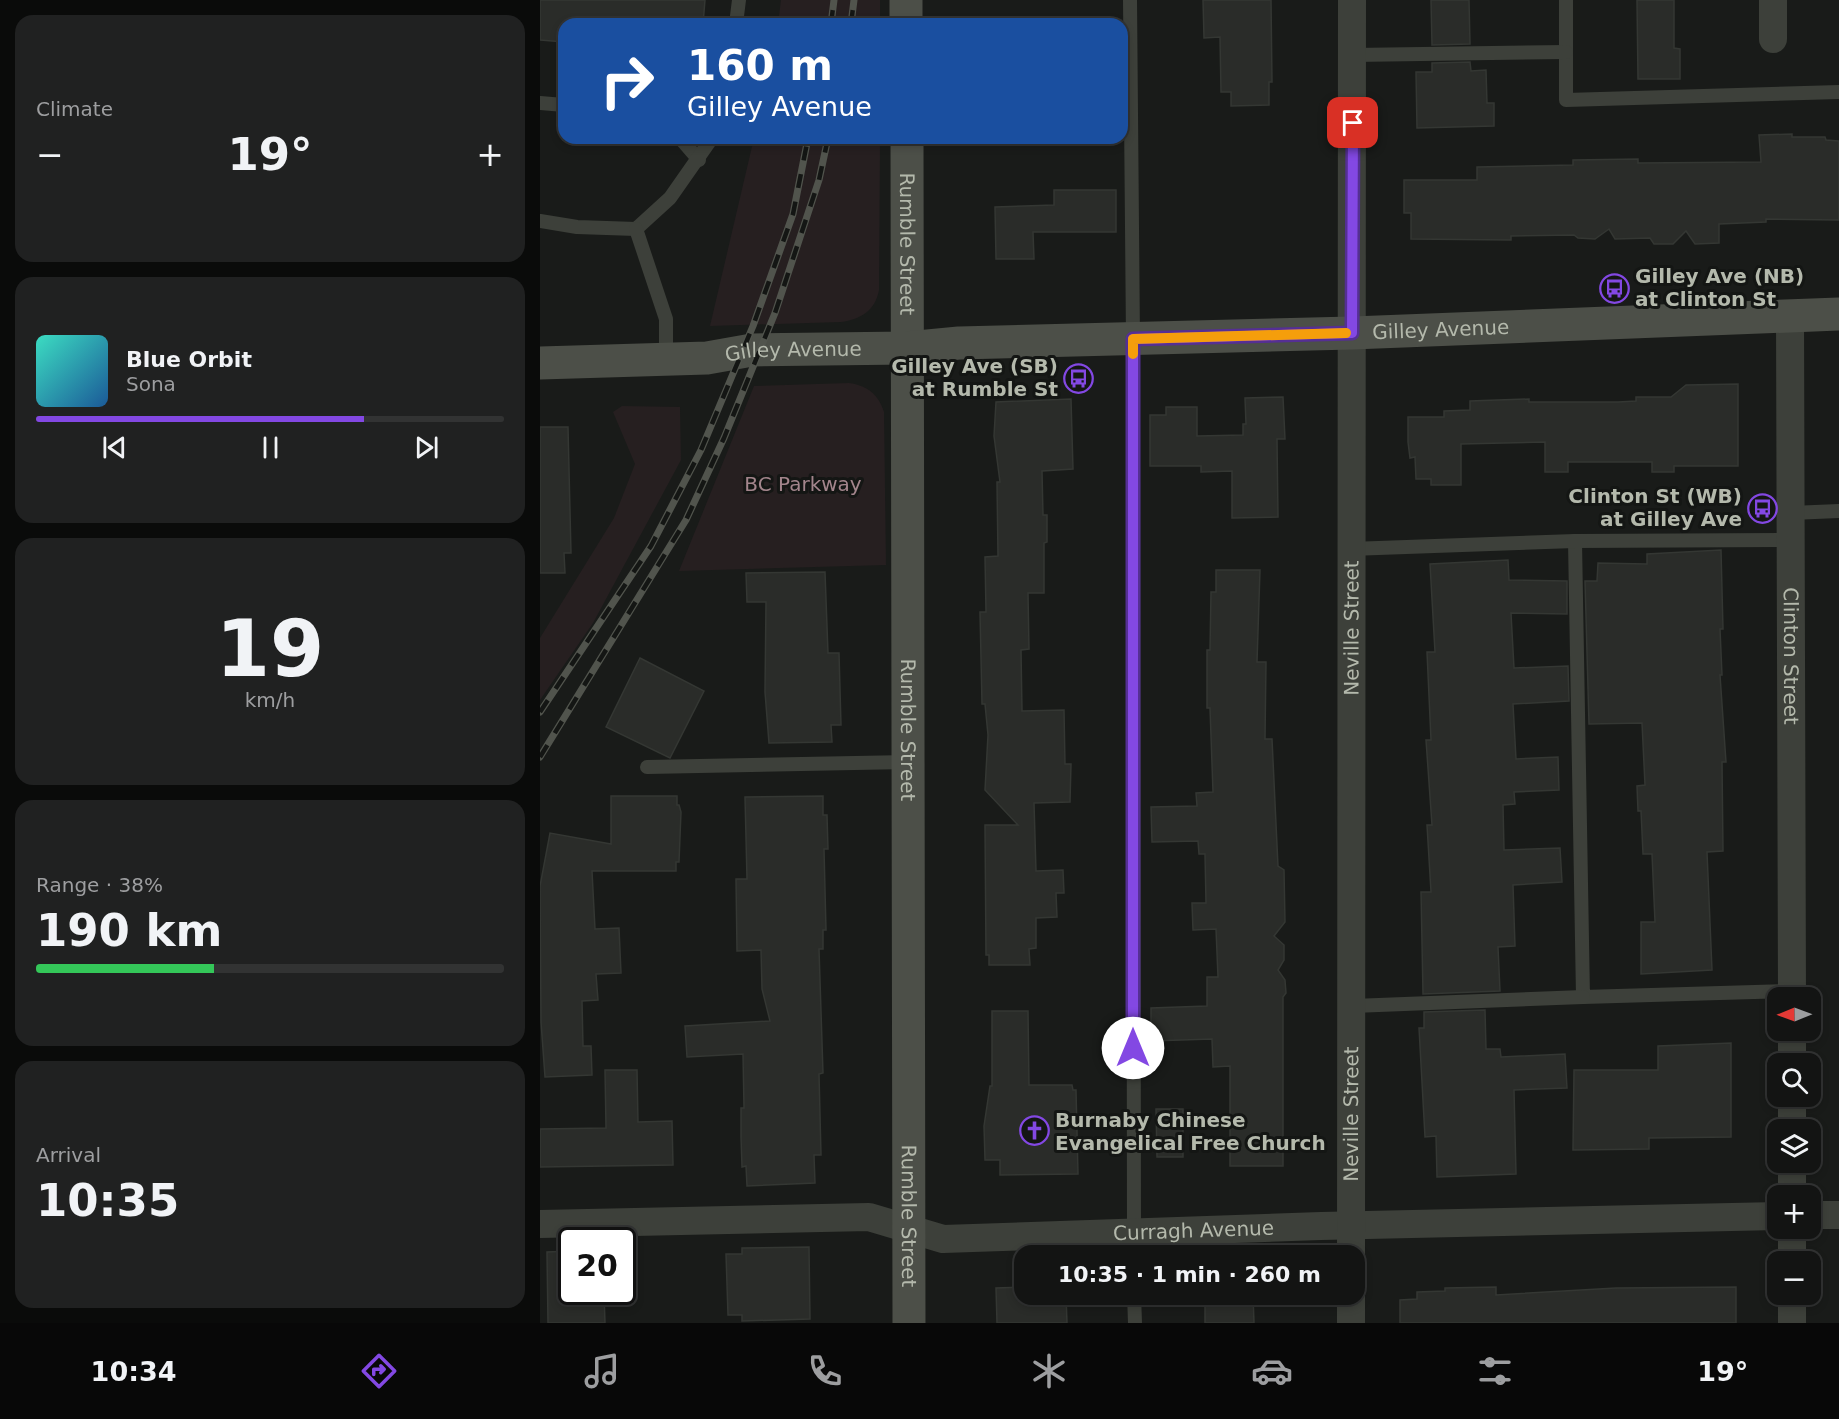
<!DOCTYPE html>
<html lang="en">
<head>
<meta charset="utf-8">
<style>
	:root { --surface:#131413; --page:#202121; --text:#f1f3f6; --muted:#9d9ea0; --line:#323333; --accent:#8348e3 }
	body { margin:0; font-family:"DejaVu Sans",sans-serif; background:var(--page); color:var(--text); height:100vh; display:flex; flex-direction:column; font-size:22px; white-space:nowrap }
	* { box-sizing:border-box; margin:0 }
	p { font-size:20px; color:var(--muted) }
	.icon { flex:none; width:33px; height:33px; fill:none; stroke:currentColor; stroke-width:2; stroke-linecap:round; stroke-linejoin:round }
	.map { position:relative; flex:1; overflow:hidden }
	.panel { display:flex; flex-direction:column; gap:15px; padding:15px; background:#0a0b0a; width:540px }
	.panel>* { flex:none }
	.banner { position:absolute; left:18px; top:18px; width:570px; height:126px; border-radius:18px; box-shadow:0 3px 9px #0003,0 0 0 2px var(--line); background:#1a4fa0; color:#fff; overflow:hidden }
	.needle { width:39px; rotate:269deg }
	.controls { position:absolute; left:1227px; top:987px; display:grid; gap:12px }
	.controls a { display:grid; place-items:center; width:54px; height:54px; border-radius:12px; background:var(--surface); box-shadow:0 3px 9px #0003,0 0 0 2px var(--line); font-size:30px }
	.speed { position:absolute; left:18px; top:1227px; display:flex; gap:12px; font-size:30px; font-weight:700; text-align:center }
	.speed>* { display:grid; place-content:center; width:78px; height:78px; border-radius:50%; background:var(--surface); box-shadow:0 3px 9px #0003,0 0 0 2px var(--line); line-height:1 }
	.speed .limit { border:3px solid #111; border-radius:9px; background:#fff; color:#111 }
	.pin { position:absolute; display:grid; place-items:center; width:51px; height:51px; color:#fff; margin:-26px; border-radius:12px; box-shadow:0 3px 9px #0006 }
	.me { position:absolute; width:66px; margin:-33px; rotate:0deg; stroke-linejoin:round; filter:drop-shadow(0 0 4px #0008) }
	.turn { display:flex; align-items:center; gap:21px; height:126px; padding:0 30px; font-size:27px }
	.turn .icon { width:78px; height:78px; stroke-width:2.5 }
	.turn b { display:block; font-size:42px; line-height:51px }
	.big { font-size:45px; font-weight:800; line-height:1.1 }
	.panel .widget { flex:1; display:flex; flex-direction:column; justify-content:center; gap:9px; min-width:0; padding:0 21px; border-radius:18px; background:var(--page) }
	.panel .dial { align-items:center; gap:0 }
	.dial b { font-size:78px; line-height:1 }
	.song { display:flex; align-items:center; gap:18px }
	.cover { width:72px; height:72px; border-radius:9px; background:linear-gradient(135deg,hsl(170 70% 55%),hsl(210 70% 35%)) }
	.played { height:6px; border-radius:3px; background:linear-gradient(90deg,var(--accent) 70%,var(--line) 70%) }
	.keys { display:flex; justify-content:space-around; direction:ltr }
	.heat { display:flex; justify-content:space-between; align-items:center; font-size:33px; direction:ltr }
	.charge { height:9px; border-radius:4px; background:linear-gradient(90deg,#34c759 38%,var(--line) 0) }
	.trip { position:absolute; left:474px; top:1245px; width:351px; height:60px; border-radius:18px; background:var(--surface); box-shadow:0 3px 9px #0003,0 0 0 2px var(--line); font-weight:800; line-height:60px; text-align:center }
	.tabs { display:flex; height:96px; justify-content:space-around; align-items:center; background:#080808; color:var(--muted) }
	.tabs .icon { width:42px; height:42px }
	.tabs .on { color:var(--accent) }
	.tabs b { font-size:27px; color:var(--text) }
	main { display:flex; flex:1; min-height:0 }
	.map>svg:first-child { display:block }
	.green { fill:#261f20 }
	.building { fill:#2a2c29; stroke:#343733; stroke-width:1.5 }
	.lines { fill:none; stroke-linecap:round; stroke-linejoin:round }
	.lane { stroke:#3d403a; stroke-width:14 }
	.street { stroke:#3d403a; stroke-width:28 }
	.secondary { stroke:#4c4f48; stroke-width:33 }
	.rail-casing { stroke:#51544d; stroke-width:7 }
	.rail { stroke:#141614; stroke-width:4.5; stroke-dasharray:14; stroke-linecap:butt }
	.route-casing { stroke:#552f94; stroke-width:15 }
	.route { stroke:#8348e3; stroke-width:10 }
	.slow { stroke:#f59e0b; stroke-width:10 }
	.labels { text-anchor:middle; stroke-width:6; stroke-linejoin:round; paint-order:stroke }
	.street-label { font-size:20px; fill:#b4b9ac; stroke:#141614 }
	.poi-label { font-size:20px; font-weight:bold; fill:#b4b9ac; stroke:#141614; text-anchor:start }
	.park-label { font-size:20px; fill:#a3858c; stroke:#141614 }
</style>
</head>
<body>
<main>
<section class="panel">
<div class="widget"><p>Climate</p>
<div class="heat"><a>−</a><b class="big">19°</b><a>+</a></div>
</div>
<div class="widget">
<div class="song"><i class="cover"></i><div><b>Blue Orbit</b><p>Sona</p></div></div>
<div class="played"></div>
<div class="keys"><svg class="icon" aria-label="previous" viewBox="0 0 24 24"><path d="M18 5L8 12l10 7zM5 5v14"/></svg><svg class="icon" aria-label="pause" viewBox="0 0 24 24"><path d="M8 5v14M16 5v14"/></svg><svg class="icon" aria-label="next" viewBox="0 0 24 24"><path d="M6 5l10 7-10 7zM19 5v14"/></svg></div>
</div>
<div class="widget dial"><b>19</b><p>km/h</p></div>
<div class="widget"><p>Range · 38%</p><b class="big">190 km</b><div class="charge"></div></div>
<div class="widget"><p>Arrival</p><b class="big">10:35</b></div>
</section>
<div class="map">
<svg width="1299" height="1323" viewBox="0 0 1299 1323">
	<rect width="100%" height="100%" fill="#191b19"/>
	<g class="green">
		<polygon points="241,0 340,0 340,24 238,24"/>
		<path d="M214,138h126l-1,152c-4,21 -18,29 -38,32l-131,4z"/>
		<path d="M309,383c19,3 29,11 35,29l2,153 -207,6 75,-185z"/>
		<polygon points="82,406 140,407 141,460 53,623 0,700 0,638 74,518 95,464 73,412"/>
	</g>
	<g class="building">
		<polygon points="0,0 165,0 163,24 24,24 24,42 0,40"/>
		<polygon points="663,0 731,0 732,82 729,82 729,105 691,106 691,92 681,92 680,37 664,38"/>
		<polygon points="891,0 929,0 930,44 892,45"/>
		<polygon points="1097,0 1134,0 1134,48 1140,49 1140,79 1098,79"/>
		<polygon points="930,62 931,71 946,70 947,103 954,103 954,126 877,128 876,72 892,72 892,63"/>
		<polygon points="1252,134 1252,137 1285,137 1286,140 1299,141 1299,220 1226,219 1226,222 1179,224 1179,243 1155,244 1146,231 1133,244 1114,244 1110,238 1075,239 1069,229 1055,239 1038,238 1034,235 971,236 971,240 871,239 871,213 864,213 864,180 937,180 937,167 1033,165 1033,160 1098,159 1098,163 1221,162 1219,135"/>
		<polygon points="514,190 576,190 576,232 493,232 494,259 456,259 455,207 514,205"/>
		<polygon points="1198,384 1198,466 1134,466 1134,472 1112,472 1112,462 1028,462 1028,472 1005,472 1005,442 921,444 921,485 891,485 891,479 876,479 875,457 870,458 868,442 868,417 904,417 904,411 930,410 930,401 989,399 989,402 1078,402 1096,401 1096,397 1131,397 1146,385"/>
		<polygon points="743,397 745,439 737,439 738,517 692,518 692,471 661,472 661,466 610,466 610,415 626,415 626,407 657,407 657,436 703,435 703,424 706,424 705,398"/>
		<polygon points="531,399 533,469 502,471 503,515 507,515 507,542 504,543 504,593 488,593 489,649 481,650 482,711 524,710 525,764 531,764 530,802 494,803 496,871 523,870 524,893 516,893 517,917 496,918 496,948 489,949 490,965 449,965 449,955 446,955 445,825 478,825 445,790 448,735 445,704 442,704 440,612 446,612 445,557 458,556 457,482 460,482 454,436 456,402"/>
		<polygon points="0,427 28,427 31,553 24,553 25,573 0,573"/>
		<polygon points="1181,550 1183,629 1180,629 1182,675 1180,675 1186,762 1182,762 1183,851 1167,852 1172,970 1101,974 1101,922 1115,922 1112,854 1103,854 1101,811 1098,811 1097,786 1105,785 1102,723 1049,724 1045,581 1057,581 1058,563 1107,564 1107,554"/>
		<polygon points="968,560 969,580 1027,581 1027,614 971,613 974,668 1028,666 1029,701 973,704 976,759 1018,757 1019,790 974,792 975,804 963,805 964,850 1020,848 1022,882 973,885 975,946 958,947 960,991 883,994 881,892 891,892 887,825 892,825 886,740 891,740 887,652 895,652 890,564"/>
		<polygon points="676,570 720,570 717,662 726,662 725,739 732,739 738,866 744,870 745,922 734,936 744,945 744,960 738,970 745,980 746,993 743,997 743,1166 690,1166 690,1066 673,1067 672,1039 611,1041 611,1008 667,1006 667,977 678,977 676,929 653,930 652,903 666,903 665,854 659,854 658,841 612,842 611,807 657,806 656,793 673,792 670,708 667,708 667,650 670,650 671,592 676,592"/>
		<polygon points="285,572 288,653 299,653 301,725 291,725 292,742 229,743 225,692 226,602 207,602 206,573"/>
		<polygon points="100,658 164,691 130,758 66,727"/>
		<polygon points="71,796 137,796 137,805 139,805 141,812 139,862 136,862 136,871 52,871 55,929 79,928 81,973 56,974 58,1000 42,1001 43,1046 51,1046 52,1075 5,1077 1,1022 0,886 10,833 71,844"/>
		<polygon points="283,796 283,815 287,815 288,849 284,849 286,930 283,930 283,949 279,949 283,1073 279,1074 281,1155 274,1155 275,1183 207,1186 206,1166 202,1167 201,1137 201,1108 204,1108 203,1054 147,1057 145,1026 230,1021 222,989 221,950 197,951 196,879 207,879 205,797"/>
		<polygon points="945,1010 946,1049 960,1049 961,1057 1025,1054 1027,1088 974,1090 976,1174 897,1177 896,1136 885,1137 879,1028 884,1028 884,1012"/>
		<polygon points="452,1011 488,1011 489,1085 532,1085 533,1090 536,1090 538,1174 460,1175 460,1160 445,1160 444,1126 450,1086 452,1086"/>
		<polygon points="1191,1043 1191,1137 1109,1138 1109,1149 1033,1150 1034,1070 1118,1070 1118,1046"/>
		<polygon points="65,1070 97,1070 98,1122 132,1121 133,1165 0,1167 0,1129 66,1128"/>
		<polygon points="616,1109 643,1109 643,1157 617,1157"/>
		<polygon points="269,1247 270,1319 202,1321 202,1315 188,1315 186,1254 202,1254 202,1248"/>
		<polygon points="32,1251 32,1292 64,1292 65,1323 8,1323 7,1252"/>
		<polygon points="484,1287 484,1294 526,1294 527,1323 457,1323 456,1288"/>
		<polygon points="956,1287 956,1295 1076,1288 1196,1287 1196,1323 860,1323 860,1300 877,1299 877,1292 905,1291 905,1288"/>
		<polygon points="665,1294 713,1294 714,1323 665,1323"/>
	</g>
	<g class="lines">
		<g class="lane">
			<polyline points="590,0 593,340 594,1256"/>
			<polyline points="1026,0 1026,100 1299,92"/>
			<polyline points="196,24 199,0"/>
			<polyline points="813,55 1026,52"/>
			<polyline points="0,103 24,105"/>
			<polyline points="140,138 159,160"/>
			<polyline points="0,221 37,227 96,229 130,198 172,138"/>
			<polyline points="96,229 126,319 126,359"/>
			<polyline points="1251,513 1299,511"/>
			<polyline points="1035,541 1043,997 1252,991"/>
			<polyline points="810,549 1035,541 1250,540"/>
			<polyline points="107,767 368,762"/>
			<polyline points="813,1006 1043,997"/>
			<polyline points="594,1294 595,1323"/>
		</g>
		<g class="street">
			<polyline points="1233,0 1233,39"/>
			<path id="s1" d="M1250,316l2,682"/>
			<polyline points="1252,1030 1252,1064"/>
			<polyline points="1252,1096 1252,1130"/>
			<polyline points="1252,1162 1252,1196"/>
			<polyline points="1270,1215 1299,1215"/>
			<path id="s2" d="M0,1224l329,-7 74,22 378,-13 457,-10"/>
			<path id="s3" d="M811,1256l1,-1256"/>
			<polyline points="1252,1262 1252,1228"/>
			<polyline points="811,1294 811,1323"/>
			<polyline points="1252,1294 1252,1323"/>
		</g>
		<g class="secondary">
			<polyline points="366,0 366,24"/>
			<path id="s4" d="M367,138l2,1185"/>
			<path id="s5" d="M0,363l167,-5 45,-8 155,-2 52,-5 393,-10 487,-19"/>
		</g>
		<defs>
			<g id="rail">
				<polyline points="291,24 294,0"/>
				<polyline points="311,24 314,0"/>
				<polyline points="0,712 111,546 161,450 213,326 253,214 268,138"/>
				<polyline points="0,757 146,520 184,438 235,313 279,180 288,138"/>
			</g>
		</defs>
		<use href="#rail" class="rail-casing"/>
		<use href="#rail" class="rail"/>
	</g>
	<g class="lines">
		<defs>
			<polyline id="route" points="593,1048 593,339 812,333 813,123"/>
		</defs>
		<use href="#route" class="route-casing"/>
		<use href="#route" class="route"/>
		<polyline class="slow" points="593,354 593,339 806,333"/>
	</g>
	<defs>
		<symbol id="bus-ring" viewBox="-11 -11 22 22"><circle r="9.5" fill="#141614" stroke="#8348e3" stroke-width="1.5"/><path d="M-5-6H5V4H4V6H2V4H-2V6H-4V4H-5ZM-3.5-4V0h7V-4ZM-3.5 1.2v1.5H-2V1.2ZM2 1.2v1.5H3.5V1.2Z" fill="#8348e3"/></symbol>
		<symbol id="church-ring" viewBox="-11 -11 22 22"><circle r="9.5" fill="#141614" stroke="#8348e3" stroke-width="1.5"/><path d="M-1.2-6h2.4v3.5h3.3v2.4h-3.3V6h-2.4V-.1h-3.3v-2.4h3.3Z" fill="#8348e3"/></symbol>
	</defs>
	<g fill-rule="evenodd">
		<use href="#bus-ring" x="1058" y="272" width="33" height="33"/>
		<use href="#bus-ring" x="522" y="362" width="33" height="33"/>
		<use href="#bus-ring" x="1206" y="492" width="33" height="33"/>
		<use href="#church-ring" x="478" y="1114" width="33" height="33"/>
	</g>
	<g class="labels">
		<g class="street-label">
			<text dy="7" stroke="none"><textPath href="#s4" startOffset="106">Rumble Street</textPath></text>
			<text dy="7" stroke="none"><textPath href="#s5" startOffset="902">Gilley Avenue</textPath></text>
			<text dy="7" stroke="none"><textPath href="#s5" startOffset="254">Gilley Avenue</textPath></text>
			<text dy="7" stroke="none"><textPath href="#s3" startOffset="628">Neville Street</textPath></text>
			<text dy="7" stroke="none"><textPath href="#s1" startOffset="340">Clinton Street</textPath></text>
			<text dy="7" stroke="none"><textPath href="#s4" startOffset="592">Rumble Street</textPath></text>
			<text dy="7" stroke="none"><textPath href="#s3" startOffset="142">Neville Street</textPath></text>
			<text dy="7" stroke="none"><textPath href="#s4" startOffset="1078">Rumble Street</textPath></text>
			<text dy="7" stroke="none"><textPath href="#s2" startOffset="657">Curragh Avenue</textPath></text>
		</g>
		<g class="poi-label">
			<text x="1095" y="283">Gilley Ave (NB)<tspan x="1095" dy="23">at Clinton St</tspan></text>
			<text x="518" y="373" text-anchor="end">Gilley Ave (SB)<tspan x="518" dy="23">at Rumble St</tspan></text>
			<text x="1202" y="503" text-anchor="end">Clinton St (WB)<tspan x="1202" dy="23">at Gilley Ave</tspan></text>
			<text x="515" y="1127">Burnaby Chinese<tspan x="515" dy="23">Evangelical Free Church</tspan></text>
		</g>
		<g class="park-label">
			<text x="263" y="491">BC Parkway</text>
		</g>
	</g>
</svg>
<div class="controls">
<a><svg class="needle" viewBox="-14 -14 28 28"><path d="M0-13l5 13h-10z" fill="#e53935"/><path d="M0 13l5-13h-10z" fill="#9d9ea0"/></svg></a>
<a><svg class="icon" aria-label="search" viewBox="0 0 24 24"><circle cx="10" cy="10" r="6"/><path d="M15 15l6 6"/></svg></a>
<a><svg class="icon" aria-label="layers" viewBox="0 0 24 24"><path d="M12 4l9 5-9 5-9-5zM3 14l9 5 9-5"/></svg></a>
<a>+</a>
<a>−</a>
</div>
<div class="speed"><div class="limit">20</div></div>
<div class="pin" style="left:813px;top:123px;background:#d93025"><svg class="icon" aria-label="arrive" viewBox="0 0 24 24"><path d="M6 21V4h12l-3 4 3 4H6"/></svg></div>
<svg class="me" style="left:593px;top:1048px" viewBox="-20 -20 40 40"><circle r="19" fill="#fff"/><path d="M0-13L10 11 0 6-10 11z" fill="#8348e3"/></svg>
<div class="trip">10:35 · 1 min · 260 m</div>
<div class="banner">
<div class="turn"><svg class="icon" aria-label="right" viewBox="0 0 24 24"><path d="M7 20v-9h11M14 6l5 5-5 5"/></svg><div><b>160 m</b>Gilley Avenue</div></div>
</div>
</div>
</main>
<nav class="tabs">
<b>10:34</b>
<svg class="icon on" aria-label="directions" viewBox="0 0 24 24"><path d="M12 3l9 9-9 9-9-9zM9 14v-3h6M13 9l2 2-2 2"/></svg>
<svg class="icon" aria-label="music" viewBox="0 0 24 24"><path d="M9 18V5l10-2v13"/><circle cx="6" cy="18" r="3"/><circle cx="16" cy="16" r="3"/></svg>
<svg class="icon" aria-label="phone" viewBox="0 0 24 24"><path d="M5 4h4l2 5-3 2q2 4 5 5l2-3 5 2v4C11 20 4 13 5 4z"/></svg>
<svg class="icon" aria-label="climate" viewBox="0 0 24 24"><path d="M12 3v18M4 7l16 10M4 17L20 7"/></svg>
<svg class="icon" aria-label="car" viewBox="0 0 24 24"><path d="M5 17H2v-5l4-1 3-4h7l3 4 3 1v5h-3M9 17h6M6 11h13"/><circle cx="7" cy="17" r="2"/><circle cx="17" cy="17" r="2"/></svg>
<svg class="icon" aria-label="filters" viewBox="0 0 24 24"><path d="M4 7h16M4 17h16"/><circle cx="9" cy="7" r="2"/><circle cx="15" cy="17" r="2"/></svg>
<b>19°</b>
</nav>
</body>
</html>
